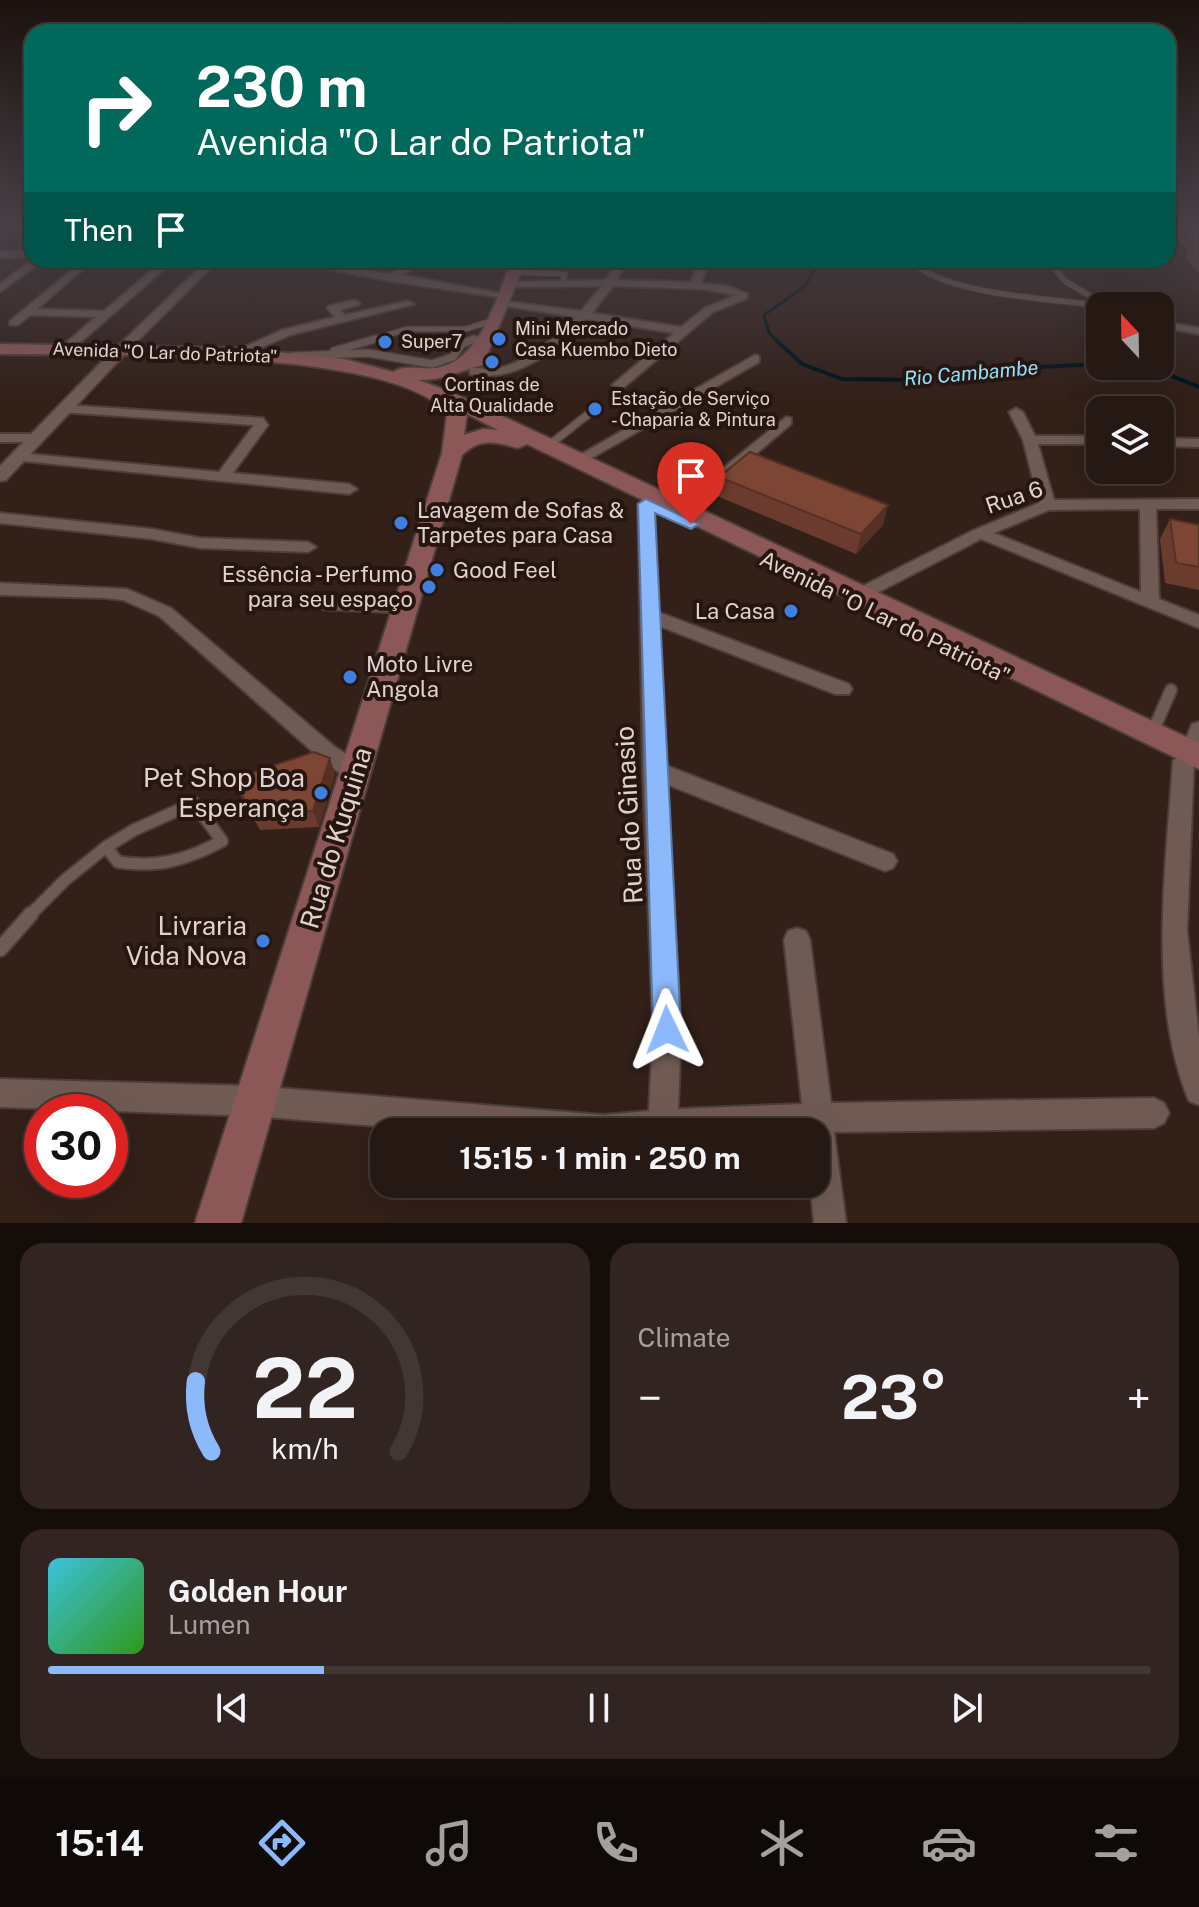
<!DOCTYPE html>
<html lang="en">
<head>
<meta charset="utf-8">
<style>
	:root { --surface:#261813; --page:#322521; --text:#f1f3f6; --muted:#a4a0a0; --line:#423733; --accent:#8cb9fc }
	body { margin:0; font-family:"Public Sans",sans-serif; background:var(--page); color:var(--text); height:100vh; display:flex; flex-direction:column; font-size:30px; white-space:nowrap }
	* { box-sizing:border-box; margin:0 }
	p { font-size:26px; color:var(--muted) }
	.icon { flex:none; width:44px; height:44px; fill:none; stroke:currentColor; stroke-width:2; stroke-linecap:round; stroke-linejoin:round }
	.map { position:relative; height:1223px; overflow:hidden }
	.sheet { display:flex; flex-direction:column; gap:20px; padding:20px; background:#150d0a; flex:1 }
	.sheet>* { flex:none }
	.hud { position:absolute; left:24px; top:24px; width:1152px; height:244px; border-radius:24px; box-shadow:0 8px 32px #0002,0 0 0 2px var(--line); background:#00695c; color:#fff; overflow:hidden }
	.needle { width:52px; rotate:338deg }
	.fabs { position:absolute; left:1086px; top:292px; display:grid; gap:16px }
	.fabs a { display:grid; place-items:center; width:88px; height:88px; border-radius:16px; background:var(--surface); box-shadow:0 8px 32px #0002,0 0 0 2px var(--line); font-size:40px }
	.speed { position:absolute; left:24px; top:1094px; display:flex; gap:16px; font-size:40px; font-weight:700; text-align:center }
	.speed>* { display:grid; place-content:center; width:104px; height:104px; border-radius:50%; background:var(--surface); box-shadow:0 8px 32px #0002,0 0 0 2px var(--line); line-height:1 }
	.speed .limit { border:12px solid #d22; background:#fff; color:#111 }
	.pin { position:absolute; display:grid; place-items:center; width:68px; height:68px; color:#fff; margin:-82px -34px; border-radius:50% 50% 50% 0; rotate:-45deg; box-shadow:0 0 8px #0007 }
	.pin .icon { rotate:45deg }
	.me { position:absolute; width:88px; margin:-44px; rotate:358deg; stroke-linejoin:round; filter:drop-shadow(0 0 6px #0008) }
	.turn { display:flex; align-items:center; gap:28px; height:168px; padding:0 40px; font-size:36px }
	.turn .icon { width:104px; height:104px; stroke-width:2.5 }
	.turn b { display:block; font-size:56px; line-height:68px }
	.then { display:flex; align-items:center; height:76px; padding:0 40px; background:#0003; gap:16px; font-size:30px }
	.big { font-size:60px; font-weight:700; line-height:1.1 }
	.sheet .tile { flex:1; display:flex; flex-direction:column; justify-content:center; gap:12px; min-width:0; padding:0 28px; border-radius:24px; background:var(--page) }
	.sheet .dial { align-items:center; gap:0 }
	.dial svg { height:208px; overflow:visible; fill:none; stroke:var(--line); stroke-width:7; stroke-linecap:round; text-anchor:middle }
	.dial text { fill:var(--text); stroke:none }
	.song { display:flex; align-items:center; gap:24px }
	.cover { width:96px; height:96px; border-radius:12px; background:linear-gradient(135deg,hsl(190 70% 55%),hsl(110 70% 35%)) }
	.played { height:8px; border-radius:4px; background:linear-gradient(90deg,var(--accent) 25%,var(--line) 25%) }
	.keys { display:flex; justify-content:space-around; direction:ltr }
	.heat { display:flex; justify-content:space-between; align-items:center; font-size:44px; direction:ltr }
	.sheet .tiles { flex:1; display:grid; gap:20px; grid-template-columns:1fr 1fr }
	.tile:last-child { grid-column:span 2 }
	.trip { position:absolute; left:370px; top:1118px; width:460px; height:80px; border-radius:24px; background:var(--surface); box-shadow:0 8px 32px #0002,0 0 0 2px var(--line); font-weight:700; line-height:80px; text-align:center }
	.menu { display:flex; height:128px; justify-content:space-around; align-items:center; background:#0f0a08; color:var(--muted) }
	.menu .icon { width:56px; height:56px }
	.menu .selected { color:var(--accent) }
	.menu b { font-size:36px; color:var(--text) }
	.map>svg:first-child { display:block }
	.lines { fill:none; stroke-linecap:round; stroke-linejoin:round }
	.stream-far1 { stroke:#00131a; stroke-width:3 }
	.stream { stroke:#00131a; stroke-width:4 }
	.service-far4-casing { stroke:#4d3e3a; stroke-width:7 }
	.service-far3-casing { stroke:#4d3e3a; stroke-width:10 }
	.service-far2-casing { stroke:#4d3e3a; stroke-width:13 }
	.service-far1-casing { stroke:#4d3e3a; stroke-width:15 }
	.service-casing { stroke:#4d3e3a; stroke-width:18 }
	.minor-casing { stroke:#4d3e3a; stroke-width:4 }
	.tertiary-casing { stroke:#4d3e3a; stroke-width:4 }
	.secondary-casing { stroke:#4d3e3a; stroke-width:4 }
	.service-far4 { stroke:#705b54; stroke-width:5 }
	.service-far3 { stroke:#705b54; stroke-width:7 }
	.service-far2 { stroke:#705b54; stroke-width:9 }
	.service-far1 { stroke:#705b54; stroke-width:11 }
	.service { stroke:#705b54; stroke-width:14 }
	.minor { fill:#705b54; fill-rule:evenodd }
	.tertiary { fill:#705b54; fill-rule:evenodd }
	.secondary { fill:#8c5857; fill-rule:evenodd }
	.wall { fill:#6b3b2d }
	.shaded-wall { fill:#573024 }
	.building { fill:#7c4534; stroke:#573024; stroke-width:2 }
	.route { fill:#8cb9fc; stroke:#5b78a4; stroke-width:2 }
	.shop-dot { fill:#3f7fe0; stroke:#271610; stroke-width:3 }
	.labels { text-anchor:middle; stroke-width:8; stroke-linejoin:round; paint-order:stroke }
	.far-poi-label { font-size:18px; fill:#e0d3cf; stroke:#271610; text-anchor:start }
	.far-street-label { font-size:18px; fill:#e0d3cf; stroke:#271610 }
	.far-water-label { font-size:20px; font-style:italic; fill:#8fe2fc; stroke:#271610 }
	.street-label { font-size:22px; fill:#e0d3cf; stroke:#271610 }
	.poi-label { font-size:22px; fill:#e0d3cf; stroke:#271610; text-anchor:start }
	.near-poi-label { font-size:26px; fill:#e0d3cf; stroke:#271610; text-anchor:end }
	.near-street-label { font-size:26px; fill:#e0d3cf; stroke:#271610 }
</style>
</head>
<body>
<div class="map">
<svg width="1199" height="1223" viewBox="0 0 1199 1223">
	<rect width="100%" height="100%" fill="#322019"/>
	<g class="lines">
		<polyline class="stream-far1" points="777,341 769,333 764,315 804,287 819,264 811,260"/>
		<g class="stream">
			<polyline points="775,339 802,364 842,379 928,380 955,371 1100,364"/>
			<polyline points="1146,366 1199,387"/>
		</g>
		<defs>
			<g id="service-far4">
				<path d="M911,260c29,35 149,40 196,46l-42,-25 -17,-21"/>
				<polyline points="514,272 565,274 562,284"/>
				<polyline points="368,341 407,329 466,329 494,320"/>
				<polyline points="467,341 486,338"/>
			</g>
			<g id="service-far3">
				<polyline points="334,351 375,339"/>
				<polyline points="293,356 368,353 432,364 453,357 462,344 474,339"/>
				<polyline points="548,446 591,412"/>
			</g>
			<polyline id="service-far2" points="325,605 402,608"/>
			<g id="service-far1">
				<polyline points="1153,731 1171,690"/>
				<path d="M194,803l28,38c-35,19 -64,27 -104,21l-12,-15 28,-17z"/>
				<polyline points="29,916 65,880 106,847"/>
			</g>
			<polyline id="service" points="0,949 31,914"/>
			<g id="minor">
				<polygon points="32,250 32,256 0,258 0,252"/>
				<polygon points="32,260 43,260 0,292 0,284"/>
				<polygon points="208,260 219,260 125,353 117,353 117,347"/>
				<polygon points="282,260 306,260 390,274 414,260 426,260 402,275 509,295 504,298 390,281"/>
				<path d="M618,260h10l-11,20 74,2 6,-15 -16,-7h16l11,5 -7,18 27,3 20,8 -2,5 -33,13 -90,76 -11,-3 62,-52 -88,-14c-30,31 -70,65 -116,55v-6c8,-1 17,2 25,1 30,-5 60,-31 80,-52l-74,-12 -4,-1v-4l84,11 21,-25 -93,1 -5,-3 1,-2 101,-2zM613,286l89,3 34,6 -31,13 -24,19 -89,-14z"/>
				<polygon points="79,264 84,267 83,269 37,309 104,311 159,264 168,266 69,352 59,349 96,317 30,315 18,325 10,325 10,321"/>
				<polygon points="354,300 360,303 358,305 340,310 345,315 408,301 414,304 290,335 241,356 231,353 282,330 335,317 327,308 329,306"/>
				<polygon points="1107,303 1112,304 1114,306 1101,306"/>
				<polygon points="1160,321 1199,328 1199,334 1160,327"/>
				<polygon points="755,355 759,356 759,362 583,463 573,463 571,460"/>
				<polygon points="65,405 263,418 268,425 233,473 349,484 357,489 349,494 14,460 14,454 19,453 219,472 254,425 60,412 58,409"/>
				<path d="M1016,408l7,4 12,24h65v8h-62l16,56 145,-1v10h-43l3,90 40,16v13l-218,-89 -116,60h-12l-3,-4 3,-4 121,-61 65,-27 -16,-63 -14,-28zM1140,509l1,83 -147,-59 55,-23z"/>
				<polygon points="786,417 791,418 791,424 687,513 675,513 673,510 675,507"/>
				<polygon points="0,434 37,434 44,438 37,442 0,442"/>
				<polygon points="1160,438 1199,439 1199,447 1160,446"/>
				<polygon points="646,499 654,504 658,612 849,684 852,689 849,694 835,694 659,626 665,765 893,854 897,861 893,868 885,871 666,784 681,1030 678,1109 802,1104 784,940 788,931 797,928 806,931 810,940 831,1103 1154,1098 1164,1103 1169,1113 1164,1123 1154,1128 834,1132 846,1223 814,1223 810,1184 816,1184 816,1132 449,1132 253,1116 0,1107 0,1079 253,1086 603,1115 649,1111 653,1030 643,770 638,504"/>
				<polygon points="0,513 152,529 200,538 308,542 316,547 308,552 200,548 152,539 0,523"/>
				<path d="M0,583l127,6 44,19 164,139 30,19 3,6 -3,6c-16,5 -32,-10 -44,-19l-162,-143 -36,-16 -18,-2 -105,-3z"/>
				<path d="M1199,722v34l-5,4 -7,171 12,106v68l-10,-4c-42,-101 -23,-233 -16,-340l7,-7 12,-30z"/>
			</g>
			<polygon id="tertiary" points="121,346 128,350 126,353 6,480 0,481 0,466 116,347"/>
			<path id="secondary" d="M512,260h14l-43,105c-21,5 -41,16 -65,15l33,12 748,351v26l-672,-325 -9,4c-23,-6 -37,-11 -56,7l-221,768h-46l247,-770 5,-39c-52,-68 -357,-58 -447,-60v-10l237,4 107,11 49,13c11,-8 29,-2 43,-4 46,-7 60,-71 76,-108zM467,414l31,16 -15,-1 -19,6z"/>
		</defs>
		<use href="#service-far4" class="service-far4-casing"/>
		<use href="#service-far3" class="service-far3-casing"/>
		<use href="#service-far2" class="service-far2-casing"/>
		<use href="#service-far1" class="service-far1-casing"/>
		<use href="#service" class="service-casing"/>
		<use href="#minor" class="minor-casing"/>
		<use href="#tertiary" class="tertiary-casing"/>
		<use href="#secondary" class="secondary-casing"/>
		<use href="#service-far4" class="service-far4"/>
		<use href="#service-far3" class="service-far3"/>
		<use href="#service-far2" class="service-far2"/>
		<use href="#service-far1" class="service-far1"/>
		<use href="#service" class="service"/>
		<use href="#minor" class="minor"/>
		<use href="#tertiary" class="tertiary"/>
		<use href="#secondary" class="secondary"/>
	</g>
	<g class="wall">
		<polygon points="1168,225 1199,225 1199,273 1186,258 1188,252"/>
		<polygon points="719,477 883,525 856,554 717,496"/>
		<polygon points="1170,519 1199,525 1199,590 1165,583 1160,539"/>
		<polygon points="335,774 319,827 260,830 240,795 233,779"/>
	</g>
	<g class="shaded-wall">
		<polygon points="888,505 883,525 856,554 861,534"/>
		<polygon points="330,758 335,774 319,827 313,811"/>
	</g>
	<g class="building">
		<polygon points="1177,225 1199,225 1199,261 1189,251 1196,251"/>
		<polygon points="750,452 888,505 861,534 719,477"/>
		<polygon points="1170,519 1199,525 1199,567 1176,563"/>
		<polygon points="314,752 330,758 313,811 253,815 233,779"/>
	</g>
	<linearGradient id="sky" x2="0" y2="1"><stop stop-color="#1c120e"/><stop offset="0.57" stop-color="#494249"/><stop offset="1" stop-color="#494249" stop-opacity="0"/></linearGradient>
	<rect width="1199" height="396" fill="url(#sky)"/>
	<polygon class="route" points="646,499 699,524 691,529 655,513 681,1030 677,1039 667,1043 657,1039 653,1030 638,504"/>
	<g class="shop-dot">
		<circle cx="499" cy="339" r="8"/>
		<circle cx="385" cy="342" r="8"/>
		<circle cx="492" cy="362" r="8"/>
		<circle cx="595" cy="409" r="8"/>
		<circle cx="401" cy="523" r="8"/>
		<circle cx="437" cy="570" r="8"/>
		<circle cx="429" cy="587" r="8"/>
		<circle cx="791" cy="611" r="8"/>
		<circle cx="350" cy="677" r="8"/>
		<circle cx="321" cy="793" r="8"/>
		<circle cx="263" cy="941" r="8"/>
	</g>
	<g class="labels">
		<g class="far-poi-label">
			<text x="515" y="335">Mini Mercado<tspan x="515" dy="21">Casa Kuembo Dieto</tspan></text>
			<text x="401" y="348">Super7</text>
			<text x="492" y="391" text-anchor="middle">Cortinas de<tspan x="492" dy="21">Alta Qualidade</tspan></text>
			<text x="611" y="405">Estação de Serviço<tspan x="611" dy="21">- Chaparia &amp; Pintura</tspan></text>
		</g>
		<g class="far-street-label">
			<text transform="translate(165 353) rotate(2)" y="6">Avenida "O Lar do Patriota"</text>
		</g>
		<g class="far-water-label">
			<text transform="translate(971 373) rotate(-5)" y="7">Rio Cambambe</text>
		</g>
		<g class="street-label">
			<text transform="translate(1014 497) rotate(-19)" y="8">Rua 6</text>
			<text transform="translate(885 617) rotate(26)" y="8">Avenida "O Lar do Patriota"</text>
		</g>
		<g class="poi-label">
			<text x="417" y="518">Lavagem de Sofas &amp;<tspan x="417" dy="25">Tarpetes para Casa</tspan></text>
			<text x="453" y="578">Good Feel</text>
			<text x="413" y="582" text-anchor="end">Essência - Perfumo<tspan x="413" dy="25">para seu espaço</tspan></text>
			<text x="775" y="619" text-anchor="end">La Casa</text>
			<text x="366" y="672">Moto Livre<tspan x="366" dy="25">Angola</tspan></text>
		</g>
		<g class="near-poi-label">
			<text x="305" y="787">Pet Shop Boa<tspan x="305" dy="30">Esperança</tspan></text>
			<text x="247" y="935">Livraria<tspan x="247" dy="30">Vida Nova</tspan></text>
		</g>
		<g class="near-street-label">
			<text transform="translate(629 815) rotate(-93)" y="9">Rua do Ginasio</text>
			<text transform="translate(336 838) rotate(-73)" y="9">Rua do Kuquina</text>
		</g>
	</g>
</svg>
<div class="fabs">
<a><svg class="needle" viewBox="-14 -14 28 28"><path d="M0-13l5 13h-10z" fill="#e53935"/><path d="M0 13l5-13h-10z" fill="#a4a0a0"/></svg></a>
<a><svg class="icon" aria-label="layers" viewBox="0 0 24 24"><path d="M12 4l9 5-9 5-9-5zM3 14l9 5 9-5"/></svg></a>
</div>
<div class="speed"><div class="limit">30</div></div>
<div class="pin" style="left:691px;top:524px;background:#d93025"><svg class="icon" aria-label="arrive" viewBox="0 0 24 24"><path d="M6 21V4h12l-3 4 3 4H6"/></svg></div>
<svg class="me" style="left:667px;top:1030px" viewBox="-20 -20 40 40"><path d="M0-17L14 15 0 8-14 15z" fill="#8cb9fc" stroke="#fff" stroke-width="4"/></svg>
<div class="trip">15:15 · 1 min · 250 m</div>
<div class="hud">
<div class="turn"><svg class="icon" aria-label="right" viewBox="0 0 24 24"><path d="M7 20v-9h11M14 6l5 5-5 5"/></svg><div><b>230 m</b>Avenida &quot;O Lar do Patriota&quot;</div></div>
<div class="then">Then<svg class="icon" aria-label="arrive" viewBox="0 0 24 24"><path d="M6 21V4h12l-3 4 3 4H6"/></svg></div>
</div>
</div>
<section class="sheet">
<div class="tiles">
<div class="tile dial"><svg viewBox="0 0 100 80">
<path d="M14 69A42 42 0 1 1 86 69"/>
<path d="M14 69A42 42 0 0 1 8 42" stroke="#8cb9fc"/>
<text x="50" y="56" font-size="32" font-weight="700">22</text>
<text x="50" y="72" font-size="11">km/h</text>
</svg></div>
<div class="tile"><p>Climate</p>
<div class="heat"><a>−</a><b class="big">23°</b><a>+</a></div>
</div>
<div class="tile">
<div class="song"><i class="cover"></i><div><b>Golden Hour</b><p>Lumen</p></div></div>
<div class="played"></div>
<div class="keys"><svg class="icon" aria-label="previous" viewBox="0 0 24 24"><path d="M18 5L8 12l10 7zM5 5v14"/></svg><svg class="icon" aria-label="pause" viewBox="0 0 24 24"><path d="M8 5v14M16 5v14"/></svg><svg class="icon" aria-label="next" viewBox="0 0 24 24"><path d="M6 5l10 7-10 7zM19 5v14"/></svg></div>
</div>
</div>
</section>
<nav class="menu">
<b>15:14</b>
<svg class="icon selected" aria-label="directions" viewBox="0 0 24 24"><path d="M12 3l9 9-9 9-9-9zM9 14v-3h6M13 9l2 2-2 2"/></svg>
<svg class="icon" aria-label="music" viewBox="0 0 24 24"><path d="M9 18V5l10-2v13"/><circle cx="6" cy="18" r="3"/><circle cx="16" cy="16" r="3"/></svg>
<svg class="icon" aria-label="phone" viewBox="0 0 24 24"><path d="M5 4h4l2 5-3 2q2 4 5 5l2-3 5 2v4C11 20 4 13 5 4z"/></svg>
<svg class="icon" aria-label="climate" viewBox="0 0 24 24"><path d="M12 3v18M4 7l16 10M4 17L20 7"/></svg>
<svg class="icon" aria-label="car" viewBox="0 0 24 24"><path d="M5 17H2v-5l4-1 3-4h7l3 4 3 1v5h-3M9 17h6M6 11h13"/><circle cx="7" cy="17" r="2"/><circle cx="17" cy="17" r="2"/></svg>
<svg class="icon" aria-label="filters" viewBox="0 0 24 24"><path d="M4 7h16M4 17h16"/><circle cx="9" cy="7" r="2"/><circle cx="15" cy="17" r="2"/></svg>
</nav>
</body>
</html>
